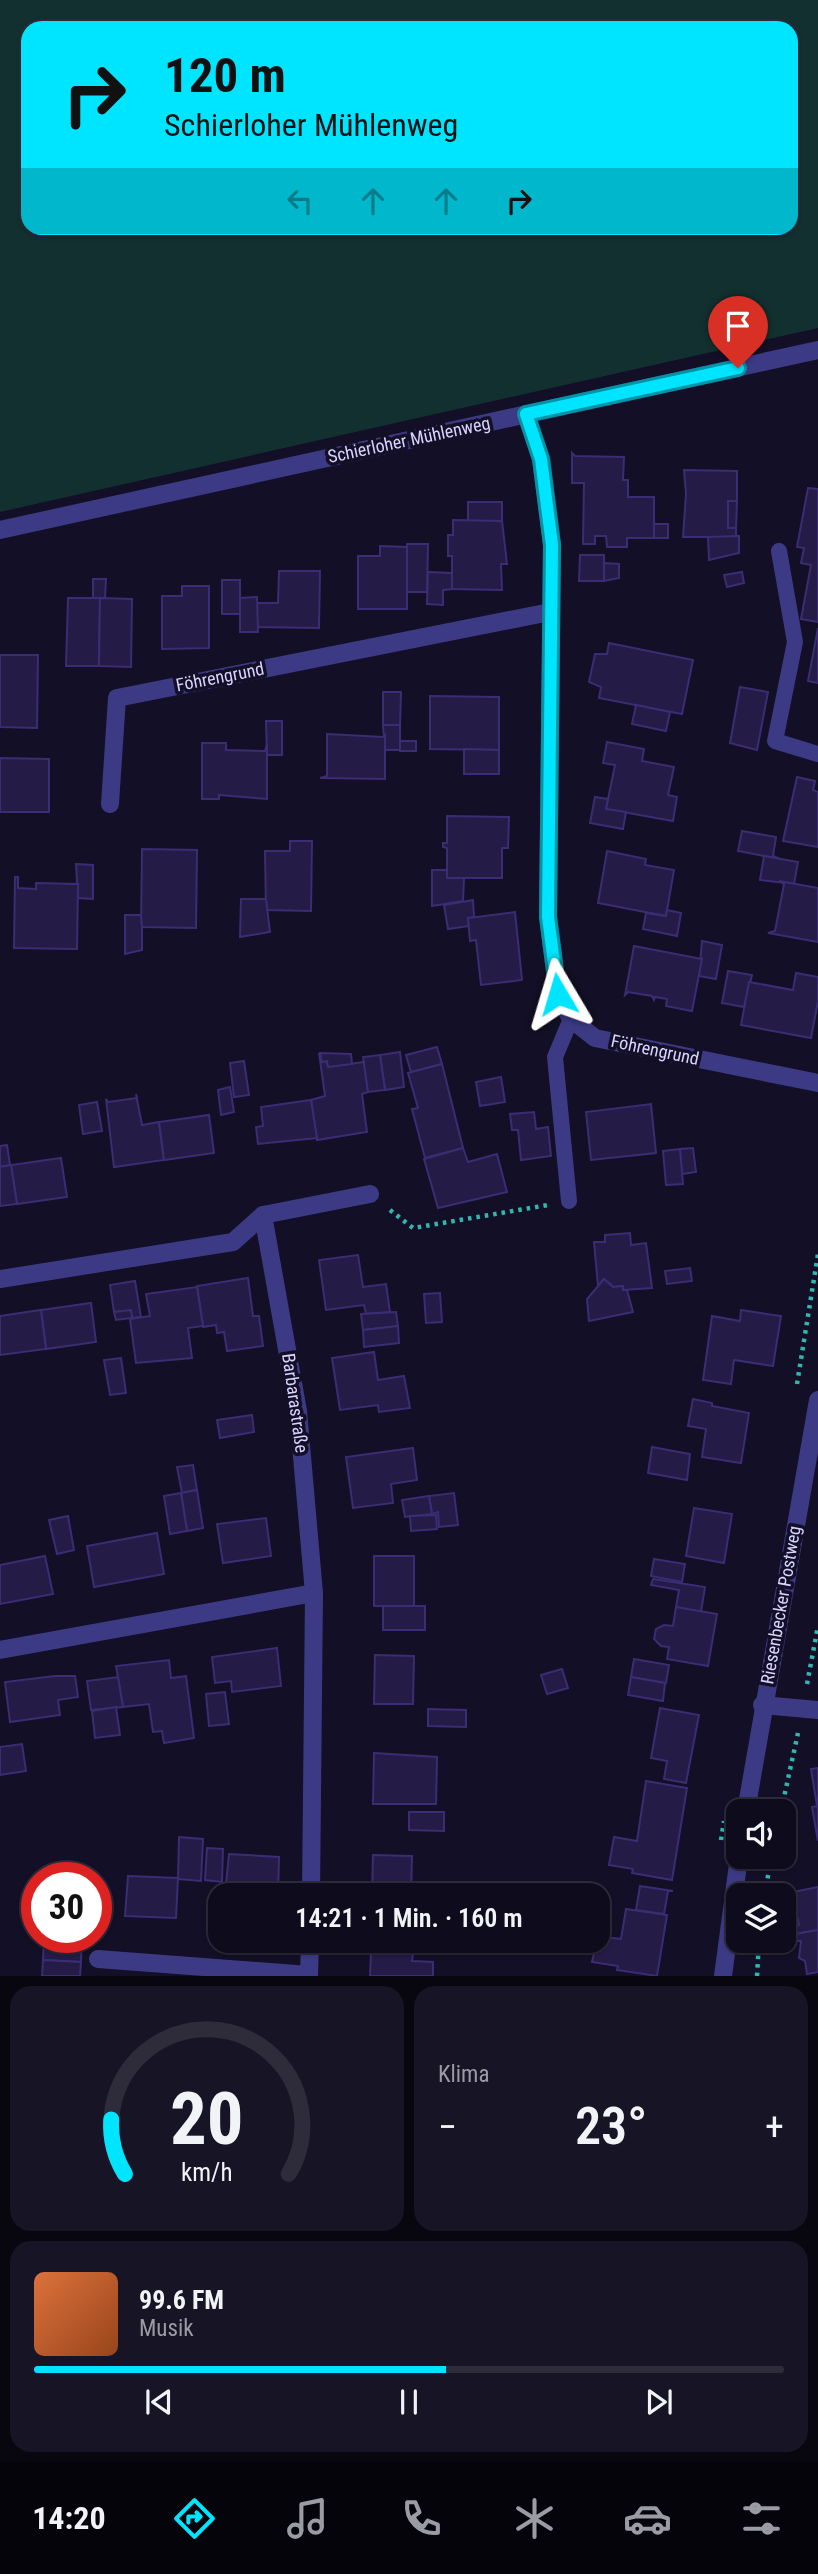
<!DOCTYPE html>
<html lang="de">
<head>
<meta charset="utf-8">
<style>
	:root { --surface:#0e0b1c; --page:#171425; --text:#f1f3f6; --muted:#9b9ba3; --line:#2e2b3b; --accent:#00e5ff }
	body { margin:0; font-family:"Roboto Condensed",sans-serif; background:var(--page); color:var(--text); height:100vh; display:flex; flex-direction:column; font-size:26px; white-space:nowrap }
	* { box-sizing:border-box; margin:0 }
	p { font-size:23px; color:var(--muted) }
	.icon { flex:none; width:38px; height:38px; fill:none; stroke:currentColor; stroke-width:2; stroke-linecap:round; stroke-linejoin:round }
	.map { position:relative; height:1976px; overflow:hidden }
	.panel { display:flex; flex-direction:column; gap:10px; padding:10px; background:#08060f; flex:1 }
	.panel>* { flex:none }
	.top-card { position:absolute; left:21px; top:21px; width:777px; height:214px; border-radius:21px; box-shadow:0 2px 5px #0004,0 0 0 2px var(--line); background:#00e5ff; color:#111; overflow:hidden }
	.controls { position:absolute; left:726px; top:1799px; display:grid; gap:14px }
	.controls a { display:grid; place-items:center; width:70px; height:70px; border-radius:14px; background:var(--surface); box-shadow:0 2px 5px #0004,0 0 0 2px var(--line); font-size:35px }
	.speed { position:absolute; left:21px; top:1862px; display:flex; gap:14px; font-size:35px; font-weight:700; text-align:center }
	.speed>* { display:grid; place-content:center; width:91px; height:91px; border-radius:50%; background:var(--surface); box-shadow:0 2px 5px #0004,0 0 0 2px var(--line); line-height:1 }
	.speed .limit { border:10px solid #d22; background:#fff; color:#111 }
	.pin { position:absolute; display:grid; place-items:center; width:60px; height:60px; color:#fff; margin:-72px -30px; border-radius:50% 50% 50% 0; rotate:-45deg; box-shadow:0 0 7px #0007 }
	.pin .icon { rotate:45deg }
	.me { position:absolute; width:77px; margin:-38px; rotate:353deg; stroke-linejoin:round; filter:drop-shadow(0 0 5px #0008) }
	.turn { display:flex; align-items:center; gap:24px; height:147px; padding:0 28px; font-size:32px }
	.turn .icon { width:91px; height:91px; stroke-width:2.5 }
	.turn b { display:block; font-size:49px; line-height:60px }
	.lanes { display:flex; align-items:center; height:66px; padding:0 28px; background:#0003; justify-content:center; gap:35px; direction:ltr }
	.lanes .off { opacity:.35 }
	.big { font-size:52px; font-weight:600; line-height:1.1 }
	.panel .tile { flex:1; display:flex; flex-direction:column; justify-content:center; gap:10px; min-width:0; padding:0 24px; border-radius:21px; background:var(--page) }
	.panel .dial { align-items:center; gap:0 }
	.dial svg { height:182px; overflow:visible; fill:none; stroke:var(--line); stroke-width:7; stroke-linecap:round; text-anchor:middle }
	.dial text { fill:var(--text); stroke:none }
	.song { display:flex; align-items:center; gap:21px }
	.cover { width:84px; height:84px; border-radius:10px; background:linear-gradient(135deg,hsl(20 70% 55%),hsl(20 70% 35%)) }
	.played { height:7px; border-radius:4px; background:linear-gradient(90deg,var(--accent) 55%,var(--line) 55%) }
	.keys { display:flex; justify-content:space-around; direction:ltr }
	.heat { display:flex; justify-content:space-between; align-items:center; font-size:38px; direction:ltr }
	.panel .tiles { flex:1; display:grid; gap:10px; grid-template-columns:1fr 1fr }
	.tile:last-child { grid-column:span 2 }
	.trip { position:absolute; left:208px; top:1883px; width:402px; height:70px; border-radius:21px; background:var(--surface); box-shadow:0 2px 5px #0004,0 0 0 2px var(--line); font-weight:600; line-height:70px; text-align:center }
	.tabs { display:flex; height:112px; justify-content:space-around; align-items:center; background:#06040b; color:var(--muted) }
	.tabs .icon { width:49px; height:49px }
	.tabs .on { color:var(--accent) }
	.tabs b { font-size:32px; color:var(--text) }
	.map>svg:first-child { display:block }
	.green { fill:#12302f; fill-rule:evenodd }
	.building { fill:#241b47; stroke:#3b2d73; stroke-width:2 }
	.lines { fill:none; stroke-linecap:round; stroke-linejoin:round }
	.path { stroke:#2fb8b0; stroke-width:4.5; stroke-dasharray:3.5 5; stroke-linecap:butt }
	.service { stroke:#3d3a85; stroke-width:16 }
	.minor { stroke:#3d3a85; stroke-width:18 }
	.tertiary { stroke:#3d3a85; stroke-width:18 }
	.route-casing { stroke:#0095a6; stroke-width:18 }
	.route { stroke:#00e5ff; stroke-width:12 }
	.labels { text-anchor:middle; stroke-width:7; stroke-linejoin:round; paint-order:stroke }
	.street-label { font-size:18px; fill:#d9d4ff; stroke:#130f26 }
</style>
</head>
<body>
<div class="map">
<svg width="818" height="1976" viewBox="0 0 818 1976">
	<rect width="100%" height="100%" fill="#130f26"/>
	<path class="green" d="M0,0h818v328l-818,184zM28,28h763v200h-763z"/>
	<g class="building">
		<polygon points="572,453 575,456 624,457 623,480 628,480 628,497 654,497 654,538 627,538 627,547 607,547 606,536 595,536 595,544 583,544 584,483 572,483"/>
		<polygon points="684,470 737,471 737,501 728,501 728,528 736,528 736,537 683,537 686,494"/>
		<polygon points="808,488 818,489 818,622 801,619 811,565 801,563 804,548 797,547"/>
		<polygon points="728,501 737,501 736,528 728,528"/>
		<rect x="468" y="502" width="34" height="19"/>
		<polygon points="453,520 502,521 507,564 501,564 502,590 452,589 452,556 448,556 448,535 453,535"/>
		<rect x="654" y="524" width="14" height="14"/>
		<polygon points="737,536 739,536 739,553 709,560 708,537"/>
		<polygon points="407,544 428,544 427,592 407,592"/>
		<polygon points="380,546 407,547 407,609 358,609 358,556 380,556"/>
		<polygon points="580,555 604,555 604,581 579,581"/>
		<polygon points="604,563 619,564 619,578 604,581"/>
		<polygon points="279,571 320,571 319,628 257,627 257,603 278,603"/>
		<polygon points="428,572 452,573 452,589 443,590 443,605 427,604"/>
		<polygon points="742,572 744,583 727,587 724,575"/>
		<polygon points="93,579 106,579 105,598 93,598"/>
		<rect x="222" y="580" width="18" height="34"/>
		<polygon points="182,586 209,586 209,648 162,649 162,596 182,596"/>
		<polygon points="257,597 258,632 240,632 240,598"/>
		<polygon points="68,598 100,598 99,666 66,666"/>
		<polygon points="100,598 132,599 131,667 99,666"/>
		<polygon points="818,628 818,683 808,681"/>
		<polygon points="609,643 693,660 682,714 599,698 601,687 589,682 595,654 607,654"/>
		<polygon points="0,655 38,655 37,728 0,727"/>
		<polygon points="740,687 768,692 757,750 730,743"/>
		<polygon points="383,692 401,692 400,725 383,725"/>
		<polygon points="430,696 499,697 499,750 430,749"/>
		<polygon points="636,705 670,712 666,731 632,724"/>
		<polygon points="266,721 282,721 282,755 267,755"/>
		<polygon points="383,725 400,725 400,750 385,750"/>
		<polygon points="327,734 383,737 385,735 385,779 320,778 327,776"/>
		<rect x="400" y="741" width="16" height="10"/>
		<polygon points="607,742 644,749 642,761 674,767 668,795 677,797 673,821 606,809 615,765 603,763"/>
		<polygon points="202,743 226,743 226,750 265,751 267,744 267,799 219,795 219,799 202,799"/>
		<polygon points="464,749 499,750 499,774 464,774"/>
		<polygon points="0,758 49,759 49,812 0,812"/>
		<polygon points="797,777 815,781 813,790 818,792 818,847 783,841"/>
		<polygon points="595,797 608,799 606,809 626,812 623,829 590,823"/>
		<polygon points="447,816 509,817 508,848 502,848 502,878 447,878 447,848 443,847 443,843 447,843"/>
		<polygon points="742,831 776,837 773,856 780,859 738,851"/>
		<polygon points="290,841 312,841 311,911 266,910 265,851 290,851"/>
		<polygon points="142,849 197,850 196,928 141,927"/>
		<polygon points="607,851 646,859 645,865 674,870 666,916 598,903"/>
		<polygon points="764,856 798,862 794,884 760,880"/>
		<polygon points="76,864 93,865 93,899 78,898"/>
		<polygon points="432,870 447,870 447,878 464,878 463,901 432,906"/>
		<polygon points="15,877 18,877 18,888 36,889 36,883 78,884 77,949 14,948"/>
		<polygon points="779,881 818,888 818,942 768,933 775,931 784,884"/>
		<polygon points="241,899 266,899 270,932 240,937"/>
		<polygon points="473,900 474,917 468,918 469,926 448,929 444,905"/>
		<polygon points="667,910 681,913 677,936 643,929 646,913 666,916"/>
		<polygon points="515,912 522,980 481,985 476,940 470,941 468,918"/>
		<polygon points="125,915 141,915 142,927 142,950 125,954"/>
		<polygon points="702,941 722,945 716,979 699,976"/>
		<polygon points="634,946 702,959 692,1011 666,1006 667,999 655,997 654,1000 652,996 628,992 625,995"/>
		<polygon points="728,971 752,975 744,1007 722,1003"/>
		<polygon points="796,973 818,977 818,1001 811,1038 741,1025 749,982 793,990"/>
		<polygon points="437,1047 442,1064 411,1072 406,1055"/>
		<polygon points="400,1052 404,1087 385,1090 380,1055"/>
		<polygon points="319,1053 322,1062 327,1061 328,1067 364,1062 368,1092 362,1094 367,1132 317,1140 311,1100 325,1096"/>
		<polygon points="320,1053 351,1054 352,1064 328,1067 327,1061 322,1062"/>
		<polygon points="380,1055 385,1090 368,1092 363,1057"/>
		<polygon points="244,1061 249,1095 234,1097 230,1063"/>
		<polygon points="442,1064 463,1148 425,1158 412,1109 418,1108 408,1073"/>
		<polygon points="501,1077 505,1102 480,1106 476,1082"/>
		<polygon points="230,1087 234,1112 221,1115 218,1090"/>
		<polygon points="136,1094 142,1125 159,1122 164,1160 114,1167 106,1099 108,1102 137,1098"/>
		<polygon points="311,1100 317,1138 258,1144 256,1127 263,1126 261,1107"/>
		<polygon points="97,1102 102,1131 83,1134 79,1105"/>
		<polygon points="651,1104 656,1153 591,1160 586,1112"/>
		<polygon points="534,1112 536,1129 548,1127 551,1156 521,1160 518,1130 512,1130 510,1114"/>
		<polygon points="209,1115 214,1153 164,1160 159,1122"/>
		<polygon points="7,1145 10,1165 0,1167 0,1146"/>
		<polygon points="463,1148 468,1162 497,1154 507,1192 438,1208 424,1159"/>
		<polygon points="693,1148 696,1172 682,1174 680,1149"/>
		<polygon points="680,1149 683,1184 666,1185 663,1151"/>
		<polygon points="61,1158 67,1197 17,1204 11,1165"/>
		<polygon points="11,1165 17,1204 0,1206 0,1167"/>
		<polygon points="630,1233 631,1245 646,1243 652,1288 623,1290 623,1286 613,1287 604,1279 598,1286 594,1242 605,1242 605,1235"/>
		<polygon points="358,1255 363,1287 386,1284 390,1312 366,1314 364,1305 326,1310 319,1260"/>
		<polygon points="690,1268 692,1281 667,1284 665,1271"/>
		<polygon points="248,1278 253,1316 259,1316 263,1346 227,1351 224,1332 217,1333 216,1325 203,1327 197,1286"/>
		<polygon points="604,1279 613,1287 623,1286 623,1290 627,1290 633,1312 589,1321 587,1299"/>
		<polygon points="135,1281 141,1317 132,1318 131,1310 114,1312 110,1285"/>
		<polygon points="197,1287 203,1326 188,1328 192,1358 136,1363 130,1319 150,1316 146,1294"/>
		<polygon points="440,1293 442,1322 426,1323 424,1294"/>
		<polygon points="91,1303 96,1342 46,1349 41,1310"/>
		<polygon points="41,1310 46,1349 0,1355 0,1316"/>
		<polygon points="131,1310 132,1318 116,1320 114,1312"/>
		<polygon points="741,1310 781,1316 773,1366 734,1360 731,1384 703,1380 712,1316 740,1321"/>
		<polygon points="396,1312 398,1326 363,1330 361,1314"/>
		<polygon points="398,1326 399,1343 364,1347 363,1330"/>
		<polygon points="374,1352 378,1380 404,1376 410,1408 379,1412 378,1405 340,1410 332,1358"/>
		<polygon points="121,1358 126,1393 110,1395 104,1360"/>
		<polygon points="693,1399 712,1403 712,1406 749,1413 741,1463 702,1457 706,1429 688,1426"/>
		<polygon points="252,1415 254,1432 220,1438 217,1420"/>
		<polygon points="652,1447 690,1454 687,1480 648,1473"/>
		<polygon points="413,1448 417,1480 391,1484 393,1503 353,1508 346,1457"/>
		<polygon points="193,1465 197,1490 182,1493 177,1467"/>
		<polygon points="197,1490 203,1528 187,1531 181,1493"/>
		<polygon points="181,1493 187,1531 170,1534 164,1496"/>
		<polygon points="454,1493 458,1525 439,1527 438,1512 432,1514 429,1496"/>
		<polygon points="429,1496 432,1514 405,1517 402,1500"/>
		<polygon points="694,1508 732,1514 724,1563 686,1556"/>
		<polygon points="436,1515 437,1529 411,1531 410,1516"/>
		<polygon points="68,1516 74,1550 57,1554 49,1520"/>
		<polygon points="266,1518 271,1556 223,1563 217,1524"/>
		<polygon points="157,1533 164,1574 94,1587 87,1546"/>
		<polygon points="45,1556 53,1594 0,1604 0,1565"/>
		<rect x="374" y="1556" width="40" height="50"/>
		<polygon points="654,1559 685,1564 682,1582 651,1576"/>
		<polygon points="653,1579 705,1587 701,1612 676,1607 679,1590 651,1585"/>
		<rect x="383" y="1606" width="42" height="24"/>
		<polygon points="676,1607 717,1614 708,1666 667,1659 669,1647 661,1646 654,1639 656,1629 664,1625 673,1626"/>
		<polygon points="277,1648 281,1686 232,1692 231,1681 215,1683 212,1657"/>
		<polygon points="375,1655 414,1656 413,1704 374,1704"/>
		<polygon points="634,1659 669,1665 666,1683 631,1677"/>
		<polygon points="169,1660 171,1678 186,1676 194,1738 164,1743 162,1731 153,1732 149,1704 123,1707 116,1666"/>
		<polygon points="562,1669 568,1688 547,1694 541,1675"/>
		<polygon points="55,1676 75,1676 78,1697 58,1700 60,1715 10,1722 5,1682"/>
		<polygon points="118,1677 123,1707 91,1710 87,1681"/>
		<polygon points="631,1677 665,1683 663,1701 628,1695"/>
		<polygon points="225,1692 229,1724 209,1726 206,1694"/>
		<polygon points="116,1707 120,1735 95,1738 92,1711"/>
		<polygon points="660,1708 699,1715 686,1783 664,1779 667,1761 651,1758"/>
		<polygon points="428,1709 466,1710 466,1727 428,1726"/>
		<polygon points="22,1744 26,1771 0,1775 0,1747"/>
		<polygon points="374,1753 437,1757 436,1804 373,1804"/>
		<polygon points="818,1768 818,1806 817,1806 811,1769"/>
		<polygon points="646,1781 687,1788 672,1880 632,1873 633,1869 609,1865 614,1837 637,1841"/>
		<polygon points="817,1806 818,1806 818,1841 812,1807"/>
		<polygon points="409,1812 444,1812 444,1831 409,1830"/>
		<polygon points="179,1837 203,1839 201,1881 178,1879"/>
		<polygon points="207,1848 223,1849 222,1882 205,1880"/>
		<polygon points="229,1854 279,1857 278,1895 220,1895 220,1918 215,1917 216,1893 225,1894"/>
		<polygon points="373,1855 412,1856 411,1895 372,1895"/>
		<polygon points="128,1876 178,1878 176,1918 125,1916"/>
		<polygon points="640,1886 673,1891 668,1891 664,1914 636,1910"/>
		<polygon points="818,1887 818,1930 795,1934 793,1926 799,1925 798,1919 792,1916 790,1909 795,1904 793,1892"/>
		<polygon points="626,1909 667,1915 657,1976 617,1970 618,1966 592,1962 598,1936 621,1939"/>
		<polygon points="818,1930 818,1972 807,1974 805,1961 799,1958 801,1941 796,1941 795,1934"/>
		<polygon points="44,1937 82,1937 81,1962 43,1960"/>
		<polygon points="404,1941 443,1941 444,1948 404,1948"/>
		<polygon points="443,1941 459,1941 458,1948 444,1948"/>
		<polygon points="371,1952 413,1954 412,1961 433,1962 433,1976 370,1976"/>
		<polygon points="43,1960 81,1962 80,1976 42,1976"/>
	</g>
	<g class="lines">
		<g class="path">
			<polyline points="390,1210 413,1228 548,1205"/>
			<polyline points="797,1384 818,1254"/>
			<polyline points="807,1684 818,1626"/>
			<polyline points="781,1811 798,1733"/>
			<polyline points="721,1840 724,1821"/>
			<polyline points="764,1895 772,1857"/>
			<polyline points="757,1976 759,1941"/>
		</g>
		<g class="service">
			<polyline points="779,551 795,642 775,741 818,754"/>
			<polyline points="569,1201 555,1057 571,1019"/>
		</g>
		<g class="minor">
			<polyline points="526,414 541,459 552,545 548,917 558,994 571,1019 595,1038 818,1083"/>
			<polyline points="0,530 818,350"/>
			<polyline points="110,804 117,698 550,612"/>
			<polyline points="0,1279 233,1242 263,1215"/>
			<polyline points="0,1650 314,1593"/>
			<polyline points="762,1705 818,1710"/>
			<polyline points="311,1895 314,1593 298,1411 263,1215 370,1194"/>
			<polyline points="98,1959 309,1975"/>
			<polyline points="309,1976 310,1941"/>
		</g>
		<g class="tertiary">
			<polyline points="746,1811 818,1400"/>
			<polyline points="723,1976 739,1857"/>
		</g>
	</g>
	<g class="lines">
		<defs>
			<polyline id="route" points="558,994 548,917 552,545 541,459 526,414 738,368"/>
		</defs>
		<use href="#route" class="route-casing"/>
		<use href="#route" class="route"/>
	</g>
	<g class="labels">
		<g class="street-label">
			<text transform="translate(409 440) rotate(-12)" y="6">Schierloher Mühlenweg</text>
			<text transform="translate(220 677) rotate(-11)" y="6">Föhrengrund</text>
			<text transform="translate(655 1050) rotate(12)" y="6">Föhrengrund</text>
			<text transform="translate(295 1403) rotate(82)" y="6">Barbarastraße</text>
			<text transform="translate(781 1605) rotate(-80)" y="6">Riesenbecker Postweg</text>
		</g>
	</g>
</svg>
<div class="controls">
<a><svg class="icon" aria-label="sound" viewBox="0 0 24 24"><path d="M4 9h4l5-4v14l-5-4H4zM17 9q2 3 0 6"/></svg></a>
<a><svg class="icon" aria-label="layers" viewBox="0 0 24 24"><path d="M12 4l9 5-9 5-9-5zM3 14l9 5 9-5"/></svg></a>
</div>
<div class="speed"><div class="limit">30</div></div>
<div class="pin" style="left:738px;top:368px;background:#d93025"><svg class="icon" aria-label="arrive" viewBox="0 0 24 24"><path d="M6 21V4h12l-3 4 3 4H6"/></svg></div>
<svg class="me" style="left:558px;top:994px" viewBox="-20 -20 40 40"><path d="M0-17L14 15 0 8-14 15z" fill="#00e5ff" stroke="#fff" stroke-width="4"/></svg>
<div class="trip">14:21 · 1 Min. · 160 m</div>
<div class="top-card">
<div class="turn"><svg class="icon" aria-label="right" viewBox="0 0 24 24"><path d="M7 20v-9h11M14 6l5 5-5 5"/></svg><div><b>120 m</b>Schierloher Mühlenweg</div></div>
<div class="lanes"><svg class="icon off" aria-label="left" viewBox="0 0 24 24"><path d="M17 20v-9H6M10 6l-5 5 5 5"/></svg><svg class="icon off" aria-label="ahead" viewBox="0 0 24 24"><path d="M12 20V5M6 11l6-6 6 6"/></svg><svg class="icon off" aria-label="ahead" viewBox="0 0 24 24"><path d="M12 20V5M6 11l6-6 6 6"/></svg><svg class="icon" aria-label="right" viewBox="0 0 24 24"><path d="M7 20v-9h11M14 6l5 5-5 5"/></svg></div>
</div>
</div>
<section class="panel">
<div class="tiles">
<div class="tile dial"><svg viewBox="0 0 100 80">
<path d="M14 69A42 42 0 1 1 86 69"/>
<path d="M14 69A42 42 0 0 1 8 45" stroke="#00e5ff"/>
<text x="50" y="56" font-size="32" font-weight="700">20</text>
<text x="50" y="72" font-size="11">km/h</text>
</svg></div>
<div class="tile"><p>Klima</p>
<div class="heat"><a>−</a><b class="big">23°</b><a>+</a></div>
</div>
<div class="tile">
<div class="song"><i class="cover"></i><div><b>99.6 FM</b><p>Musik</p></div></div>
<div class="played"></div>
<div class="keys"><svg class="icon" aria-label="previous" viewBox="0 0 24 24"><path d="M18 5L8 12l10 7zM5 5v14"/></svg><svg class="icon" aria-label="pause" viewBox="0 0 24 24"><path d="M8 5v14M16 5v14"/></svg><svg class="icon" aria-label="next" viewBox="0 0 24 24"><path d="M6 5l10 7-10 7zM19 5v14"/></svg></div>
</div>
</div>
</section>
<nav class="tabs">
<b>14:20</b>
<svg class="icon on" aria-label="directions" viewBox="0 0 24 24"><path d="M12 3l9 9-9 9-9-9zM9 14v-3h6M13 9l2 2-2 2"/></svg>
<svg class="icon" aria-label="music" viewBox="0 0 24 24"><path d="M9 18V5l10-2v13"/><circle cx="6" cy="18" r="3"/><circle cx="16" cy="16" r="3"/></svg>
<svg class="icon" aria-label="phone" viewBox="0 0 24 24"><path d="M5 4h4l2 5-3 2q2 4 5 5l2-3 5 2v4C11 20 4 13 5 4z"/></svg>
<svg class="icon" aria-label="climate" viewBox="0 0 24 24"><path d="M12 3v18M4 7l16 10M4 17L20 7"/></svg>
<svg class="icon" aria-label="car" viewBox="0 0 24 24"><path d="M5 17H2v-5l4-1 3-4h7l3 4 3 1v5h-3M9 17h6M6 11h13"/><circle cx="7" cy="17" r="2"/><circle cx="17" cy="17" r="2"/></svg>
<svg class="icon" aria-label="filters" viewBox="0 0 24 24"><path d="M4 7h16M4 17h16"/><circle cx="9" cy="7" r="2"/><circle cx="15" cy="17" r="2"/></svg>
</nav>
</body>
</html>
